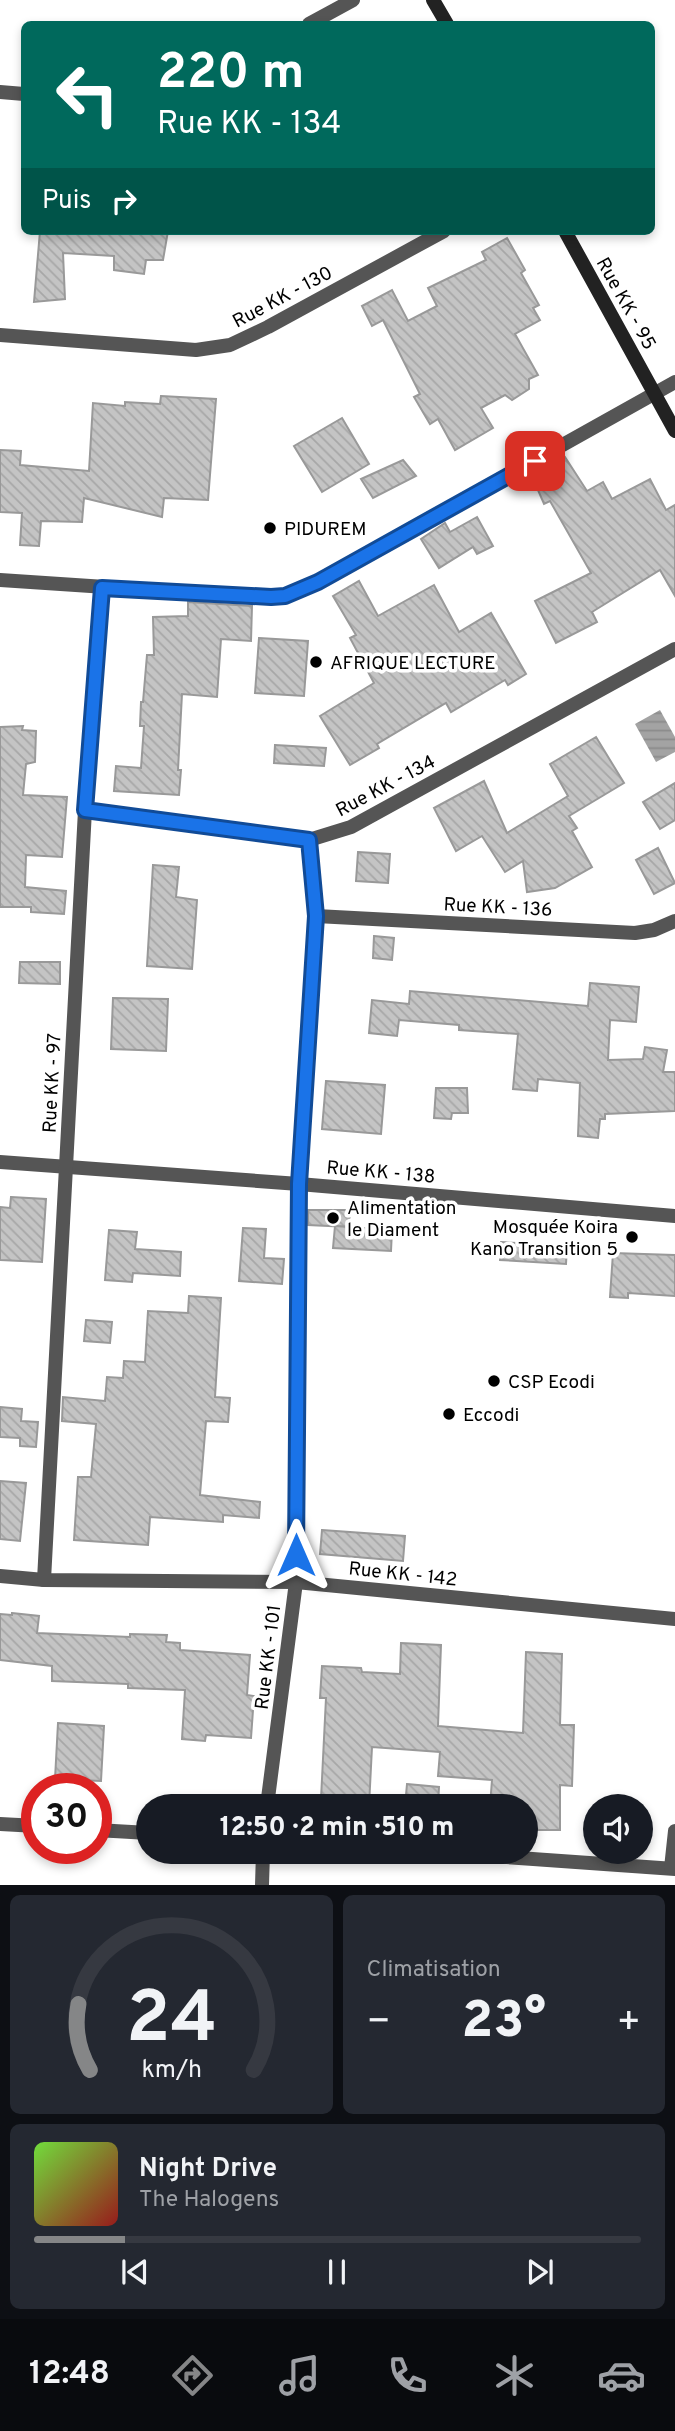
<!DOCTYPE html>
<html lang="fr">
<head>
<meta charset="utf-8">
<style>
	:root { --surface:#171b24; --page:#242831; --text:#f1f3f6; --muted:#9ea1a6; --line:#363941; --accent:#858687 }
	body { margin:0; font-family:Overpass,sans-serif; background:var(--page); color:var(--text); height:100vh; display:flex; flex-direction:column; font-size:26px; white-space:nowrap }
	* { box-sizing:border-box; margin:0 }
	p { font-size:23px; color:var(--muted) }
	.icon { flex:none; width:38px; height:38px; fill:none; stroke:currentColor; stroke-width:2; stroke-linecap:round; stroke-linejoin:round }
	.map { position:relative; height:1885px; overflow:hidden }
	.side { display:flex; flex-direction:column; gap:10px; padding:10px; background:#0d0f14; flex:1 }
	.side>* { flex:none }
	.banner { position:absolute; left:21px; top:21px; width:634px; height:214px; border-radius:10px; box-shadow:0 4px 10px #0003; background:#00695c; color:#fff; overflow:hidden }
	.tools { position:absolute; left:583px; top:1794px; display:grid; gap:14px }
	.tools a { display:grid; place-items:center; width:70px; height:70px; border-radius:50%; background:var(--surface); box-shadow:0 4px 10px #0003; font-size:35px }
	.speed { position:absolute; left:21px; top:1773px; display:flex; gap:14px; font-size:35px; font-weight:700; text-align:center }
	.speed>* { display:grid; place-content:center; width:91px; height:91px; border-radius:50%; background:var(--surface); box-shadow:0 4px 10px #0003; line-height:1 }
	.speed .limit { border:10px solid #d22; background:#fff; color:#111 }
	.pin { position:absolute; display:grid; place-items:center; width:60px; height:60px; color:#fff; margin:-30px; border-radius:14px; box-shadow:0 4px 10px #0006 }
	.me { position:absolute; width:77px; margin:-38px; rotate:0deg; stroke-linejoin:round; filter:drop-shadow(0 0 5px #0008) }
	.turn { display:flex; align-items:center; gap:24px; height:147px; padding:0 21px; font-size:32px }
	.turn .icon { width:91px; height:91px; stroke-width:2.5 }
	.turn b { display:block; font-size:49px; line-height:60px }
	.then { display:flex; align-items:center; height:66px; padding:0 21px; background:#0003; gap:14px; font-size:26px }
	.big { font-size:52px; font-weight:800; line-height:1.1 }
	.side .card { flex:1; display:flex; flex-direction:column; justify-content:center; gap:10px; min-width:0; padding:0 24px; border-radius:10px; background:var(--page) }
	.side .dial { align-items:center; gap:0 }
	.dial svg { height:182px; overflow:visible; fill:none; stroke:var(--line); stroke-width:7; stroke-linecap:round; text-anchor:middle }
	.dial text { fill:var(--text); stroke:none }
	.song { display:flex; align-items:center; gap:21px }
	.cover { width:84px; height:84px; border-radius:10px; background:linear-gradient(135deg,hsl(100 70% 55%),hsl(0 70% 35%)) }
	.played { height:7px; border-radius:4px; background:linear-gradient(90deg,var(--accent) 15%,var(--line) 15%) }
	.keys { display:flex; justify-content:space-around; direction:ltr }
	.heat { display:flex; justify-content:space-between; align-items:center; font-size:38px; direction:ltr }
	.side .tiles { flex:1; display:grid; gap:10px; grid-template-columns:1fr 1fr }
	.card:last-child { grid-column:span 2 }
	.trip { position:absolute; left:136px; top:1794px; width:402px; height:70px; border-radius:35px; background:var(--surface); box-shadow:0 4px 10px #0003; font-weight:800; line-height:70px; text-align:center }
	.tabs { display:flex; height:112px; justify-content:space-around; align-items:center; background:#090b0e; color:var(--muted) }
	.tabs .icon { width:49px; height:49px }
	.tabs .selected { color:var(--accent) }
	.tabs b { font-size:32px; color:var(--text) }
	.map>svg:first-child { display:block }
	.water { fill:url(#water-rules) }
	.building { fill:url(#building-back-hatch); stroke:#999; stroke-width:2 }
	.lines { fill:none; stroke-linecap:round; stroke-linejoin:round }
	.street { stroke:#555; stroke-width:14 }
	.secondary { stroke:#222; stroke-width:14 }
	.route-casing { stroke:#114b97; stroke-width:18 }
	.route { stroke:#1a73e8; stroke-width:12 }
	.poi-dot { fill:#000; stroke:#fff; stroke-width:2.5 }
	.labels { text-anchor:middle; stroke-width:7; stroke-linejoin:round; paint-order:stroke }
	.street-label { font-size:19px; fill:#000; stroke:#fff }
	.poi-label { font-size:19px; fill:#000; stroke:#fff; text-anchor:start }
</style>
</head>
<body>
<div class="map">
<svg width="675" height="1885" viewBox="0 0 675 1885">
	<defs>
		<pattern id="water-rules" width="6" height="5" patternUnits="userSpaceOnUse" patternTransform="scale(1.75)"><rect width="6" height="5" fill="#a3a3a3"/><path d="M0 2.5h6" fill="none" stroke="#8b8b8b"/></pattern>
		<pattern id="building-back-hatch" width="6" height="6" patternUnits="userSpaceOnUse" patternTransform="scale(1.75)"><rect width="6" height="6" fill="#c4c4c4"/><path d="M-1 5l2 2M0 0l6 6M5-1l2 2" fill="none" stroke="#a7a7a7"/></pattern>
	</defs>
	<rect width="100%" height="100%" fill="#fff"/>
	<polygon class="water" points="660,710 675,737 675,752 656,762 635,724"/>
	<g class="building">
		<polygon points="40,231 168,231 163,260 146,260 144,274 114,270 114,256 63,253 65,299 34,302"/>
		<polygon points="507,238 525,270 521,273 539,305 533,308 540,320 515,334 538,375 529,379 529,389 512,400 505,395 481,408 493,428 455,450 438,419 430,424 414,397 420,394 383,320 372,326 362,306 392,290 408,321 437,306 428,288 486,260 482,252"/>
		<polygon points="161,396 216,399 208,500 164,498 162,517 84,498 82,522 41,521 39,546 20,545 22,513 0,512 0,450 21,451 20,465 89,471 93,403 125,406 125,402 160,404"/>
		<polygon points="342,418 369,464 322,492 294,446"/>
		<polygon points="565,457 587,491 603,482 612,499 650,479 666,510 675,505 675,596 660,570 592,612 597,622 556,643 535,601 591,573 550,501 544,504 531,474"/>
		<polygon points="403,460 416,476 373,498 361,479"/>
		<polygon points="477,517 493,546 477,554 473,547 439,568 421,539 445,523 450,532"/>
		<polygon points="359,581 378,616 434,585 459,632 491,613 526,674 508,685 505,680 451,712 446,703 377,744 379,748 350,765 320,716 374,683 350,638 356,635 333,596"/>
		<polygon points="188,602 252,606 251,641 221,639 217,697 182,694 178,770 181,770 179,795 114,791 116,766 141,768 144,726 140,726 141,702 143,702 147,655 154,655 153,617 188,616"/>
		<polygon points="259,638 308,641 304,696 255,693"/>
		<polygon points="23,726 22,730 36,731 35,762 26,764 23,795 67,797 62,857 26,855 25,887 66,891 64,914 31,912 31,907 0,907 0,727"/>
		<polygon points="596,737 624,783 569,816 577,828 572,831 592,867 555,888 527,892 523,861 505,872 482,836 456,851 434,808 484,781 507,833 568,796 550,764"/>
		<polygon points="275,745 326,748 324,766 274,763"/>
		<polygon points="675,783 675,820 660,829 643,802"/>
		<polygon points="658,848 675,883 654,894 636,860"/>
		<polygon points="358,852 390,854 388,883 356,881"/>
		<polygon points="153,865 179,867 176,897 197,900 192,969 147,966"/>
		<polygon points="374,936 394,938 392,960 373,958"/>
		<polygon points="20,962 60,962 60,984 19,983"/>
		<polygon points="590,983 639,987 636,1022 610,1020 608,1060 643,1059 645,1047 667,1050 663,1072 675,1072 675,1111 605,1114 605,1119 600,1119 598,1138 578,1136 580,1083 538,1079 537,1091 513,1089 518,1034 459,1030 459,1025 399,1020 397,1036 369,1033 372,1000 409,1004 410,991 588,1006"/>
		<polygon points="113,998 168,999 166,1051 111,1049"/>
		<polygon points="326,1081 385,1085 381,1134 322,1129"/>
		<polygon points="436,1088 467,1088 468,1113 452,1113 451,1119 434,1118"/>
		<polygon points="11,1197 46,1199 42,1262 0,1260 0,1207 10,1208"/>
		<polygon points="308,1210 350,1210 349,1227 308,1225"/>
		<polygon points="335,1226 392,1230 391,1251 333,1248"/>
		<polygon points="243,1228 266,1229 264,1258 284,1259 282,1284 239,1281"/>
		<polygon points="109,1230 137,1232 135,1249 181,1252 180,1276 133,1273 132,1282 105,1280"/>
		<polygon points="501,1242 567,1246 566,1264 500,1260"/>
		<polygon points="613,1253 675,1255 675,1296 628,1293 628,1298 610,1297"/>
		<polygon points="189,1296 221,1298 215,1397 230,1398 228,1422 206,1421 200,1495 260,1502 259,1518 223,1515 223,1522 150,1517 148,1545 74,1540 78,1477 91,1477 96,1424 62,1421 63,1397 105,1401 107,1377 123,1378 124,1361 145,1362 148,1311 188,1313"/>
		<polygon points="86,1320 112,1322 110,1343 84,1341"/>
		<polygon points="0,1407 22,1409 21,1421 38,1422 36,1447 20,1446 20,1438 0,1437"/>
		<polygon points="0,1481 26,1483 20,1541 0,1539"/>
		<polygon points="322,1530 405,1536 403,1561 320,1554"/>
		<polygon points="12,1613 39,1616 37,1633 130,1637 130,1634 167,1635 166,1642 180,1643 180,1650 250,1655 247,1695 254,1696 251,1738 206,1735 205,1741 182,1739 185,1690 128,1688 128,1684 52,1681 52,1666 0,1660 0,1614 12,1615"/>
		<polygon points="401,1643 441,1645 438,1726 523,1733 526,1652 562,1654 560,1725 574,1725 572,1786 560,1785 560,1830 527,1830 527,1806 490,1806 492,1780 438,1776 440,1752 372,1747 369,1806 343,1806 343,1800 321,1799 326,1698 320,1698 322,1666 361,1668 362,1672 400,1674"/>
		<polygon points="58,1723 104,1726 101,1781 55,1779"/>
		<polygon points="407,1784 439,1787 438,1806 405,1806"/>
	</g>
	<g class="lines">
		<g class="street">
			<polyline points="309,24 353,0"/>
			<polyline points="0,92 24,94"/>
			<polyline points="0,335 196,350 230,345 268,327 444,231"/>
			<polyline points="0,580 256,597 285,596 318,582 675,382"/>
			<polyline points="85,810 309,840 351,827 675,649"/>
			<polyline points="316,916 635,933 654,930 675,921"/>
			<polyline points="0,1162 299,1184 675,1216"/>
			<polyline points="0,1576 44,1580 296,1582 675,1619"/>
			<polyline points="44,1580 85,810 102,588"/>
			<polyline points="267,1806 296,1582 299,1184 316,916 309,840"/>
			<polyline points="0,1824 37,1826"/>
			<polyline points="96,1830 149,1833"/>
			<polyline points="435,1852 675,1869"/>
			<polyline points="671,1868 675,1831"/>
			<polyline points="262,1885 263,1852"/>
		</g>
		<g class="secondary">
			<polyline points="433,0 447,24"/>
			<polyline points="565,231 675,431"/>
		</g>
	</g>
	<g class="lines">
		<defs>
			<polyline id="route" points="296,1555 299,1184 316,916 309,840 85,810 102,588 271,597 285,596 318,582 535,461"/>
		</defs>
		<use href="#route" class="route-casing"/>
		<use href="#route" class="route"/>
	</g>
	<g class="poi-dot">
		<circle cx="270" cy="528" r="7"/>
		<circle cx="316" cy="662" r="7"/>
		<circle cx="333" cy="1218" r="7"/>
		<circle cx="632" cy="1237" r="7"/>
		<circle cx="494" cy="1381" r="7"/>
		<circle cx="449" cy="1414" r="7"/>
	</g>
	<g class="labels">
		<g class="street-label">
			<text transform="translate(282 296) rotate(-28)" y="7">Rue KK - 130</text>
			<text transform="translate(627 303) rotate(61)" y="7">Rue KK - 95</text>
			<text transform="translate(385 785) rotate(-28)" y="7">Rue KK - 134</text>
			<text transform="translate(498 906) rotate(3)" y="7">Rue KK - 136</text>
			<text transform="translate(51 1083) rotate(-87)" y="7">Rue KK - 97</text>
			<text transform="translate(381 1171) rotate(5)" y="7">Rue KK - 138</text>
			<text transform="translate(403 1573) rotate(6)" y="7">Rue KK - 142</text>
			<text transform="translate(267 1657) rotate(-83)" y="7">Rue KK - 101</text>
		</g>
		<g class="poi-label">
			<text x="284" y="535">PIDUREM</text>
			<text x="330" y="669">AFRIQUE LECTURE</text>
			<text x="347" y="1214">Alimentation<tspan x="347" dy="22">le Diament</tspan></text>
			<text x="618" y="1233" text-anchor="end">Mosquée Koira<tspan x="618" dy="22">Kano Transition 5</tspan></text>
			<text x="508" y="1388">CSP Ecodi</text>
			<text x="463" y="1421">Eccodi</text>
		</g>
	</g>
</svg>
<div class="tools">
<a><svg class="icon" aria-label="sound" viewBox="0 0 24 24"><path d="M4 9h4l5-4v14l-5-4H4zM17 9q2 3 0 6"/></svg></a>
</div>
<div class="speed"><div class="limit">30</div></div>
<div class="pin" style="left:535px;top:461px;background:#d93025"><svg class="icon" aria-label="arrive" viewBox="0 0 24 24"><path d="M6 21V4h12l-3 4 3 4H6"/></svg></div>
<svg class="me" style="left:296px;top:1555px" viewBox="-20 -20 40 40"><path d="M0-17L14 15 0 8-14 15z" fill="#1a73e8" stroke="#fff" stroke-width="4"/></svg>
<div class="trip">12:50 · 2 min · 510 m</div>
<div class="banner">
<div class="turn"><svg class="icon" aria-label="left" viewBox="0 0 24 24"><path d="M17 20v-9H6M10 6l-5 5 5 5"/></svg><div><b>220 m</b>Rue KK - 134</div></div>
<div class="then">Puis<svg class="icon" aria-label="right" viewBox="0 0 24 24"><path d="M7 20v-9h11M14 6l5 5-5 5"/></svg></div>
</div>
</div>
<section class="side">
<div class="tiles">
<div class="card dial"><svg viewBox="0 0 100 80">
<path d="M14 69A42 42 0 1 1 86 69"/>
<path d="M14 69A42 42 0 0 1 9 40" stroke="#858687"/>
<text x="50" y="56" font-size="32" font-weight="700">24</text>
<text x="50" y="72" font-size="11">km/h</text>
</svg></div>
<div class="card"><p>Climatisation</p>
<div class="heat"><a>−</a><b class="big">23°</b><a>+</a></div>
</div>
<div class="card">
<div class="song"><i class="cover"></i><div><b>Night Drive</b><p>The Halogens</p></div></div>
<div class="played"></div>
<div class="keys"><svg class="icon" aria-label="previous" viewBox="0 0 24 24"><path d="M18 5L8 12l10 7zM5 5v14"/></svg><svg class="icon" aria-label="pause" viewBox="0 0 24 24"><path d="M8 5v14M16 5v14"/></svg><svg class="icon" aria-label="next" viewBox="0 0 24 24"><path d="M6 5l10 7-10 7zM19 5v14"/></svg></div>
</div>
</div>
</section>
<nav class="tabs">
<b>12:48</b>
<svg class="icon selected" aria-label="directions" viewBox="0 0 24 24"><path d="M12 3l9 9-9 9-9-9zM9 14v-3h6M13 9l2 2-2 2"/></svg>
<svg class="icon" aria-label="music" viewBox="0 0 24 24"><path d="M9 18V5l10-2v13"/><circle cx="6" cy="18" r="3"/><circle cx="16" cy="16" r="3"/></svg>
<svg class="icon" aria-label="phone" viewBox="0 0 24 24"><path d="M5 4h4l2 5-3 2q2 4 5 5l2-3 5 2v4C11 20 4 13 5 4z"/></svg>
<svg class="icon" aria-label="climate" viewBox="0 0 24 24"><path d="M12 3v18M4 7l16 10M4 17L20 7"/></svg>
<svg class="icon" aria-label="car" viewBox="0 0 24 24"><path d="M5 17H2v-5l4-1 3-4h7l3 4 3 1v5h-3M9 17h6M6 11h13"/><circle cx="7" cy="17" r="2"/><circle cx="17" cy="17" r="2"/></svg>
</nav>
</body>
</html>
